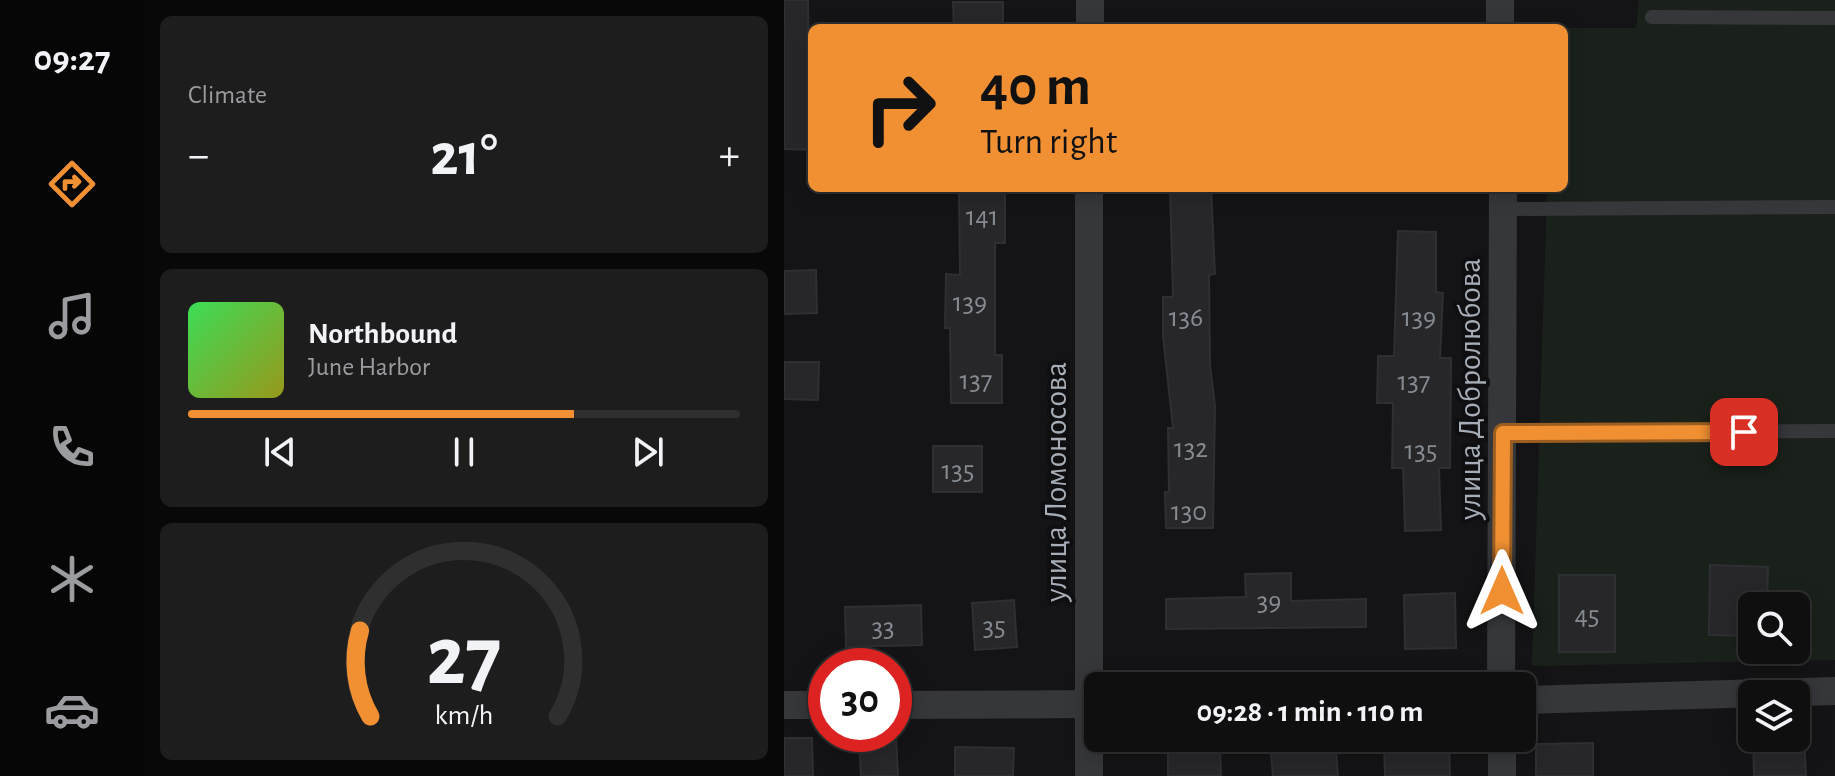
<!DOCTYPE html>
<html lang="en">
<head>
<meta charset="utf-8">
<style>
	:root { --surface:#0f0f10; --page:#1d1d1e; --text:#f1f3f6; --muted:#9b9c9f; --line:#2f2f30; --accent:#f09032 }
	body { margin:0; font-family:"Alegreya Sans",sans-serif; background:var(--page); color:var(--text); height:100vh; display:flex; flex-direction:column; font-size:30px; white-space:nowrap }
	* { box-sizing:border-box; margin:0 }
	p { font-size:26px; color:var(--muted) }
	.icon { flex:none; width:44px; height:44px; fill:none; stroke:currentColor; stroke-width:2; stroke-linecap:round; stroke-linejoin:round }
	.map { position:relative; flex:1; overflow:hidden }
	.drawer { display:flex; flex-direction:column; gap:16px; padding:16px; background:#080809; width:640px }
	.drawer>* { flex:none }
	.banner { position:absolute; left:24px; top:24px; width:760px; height:168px; border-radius:12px; box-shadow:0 4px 20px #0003,0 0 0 2px var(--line); background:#f09032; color:#111; overflow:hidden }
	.controls { position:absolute; left:954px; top:592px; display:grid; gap:16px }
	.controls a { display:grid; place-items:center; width:72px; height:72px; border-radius:12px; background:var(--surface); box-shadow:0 4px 20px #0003,0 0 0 2px var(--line); font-size:40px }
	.speed { position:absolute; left:24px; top:648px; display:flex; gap:16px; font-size:40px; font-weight:700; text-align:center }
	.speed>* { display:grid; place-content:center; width:104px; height:104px; border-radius:50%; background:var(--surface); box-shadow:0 4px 20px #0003,0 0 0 2px var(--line); line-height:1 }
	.speed .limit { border:12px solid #d22; background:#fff; color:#111 }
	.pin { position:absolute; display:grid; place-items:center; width:68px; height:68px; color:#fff; margin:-34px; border-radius:16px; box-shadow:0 4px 12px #0006 }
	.me { position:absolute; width:88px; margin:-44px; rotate:0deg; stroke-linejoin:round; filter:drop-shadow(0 0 6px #0008) }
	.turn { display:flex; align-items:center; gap:28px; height:168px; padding:0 40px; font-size:36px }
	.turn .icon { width:104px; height:104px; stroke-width:2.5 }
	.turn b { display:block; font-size:56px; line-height:68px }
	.big { font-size:60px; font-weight:700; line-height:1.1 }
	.drawer .widget { flex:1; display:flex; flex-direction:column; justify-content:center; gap:12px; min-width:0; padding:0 28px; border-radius:12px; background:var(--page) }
	.drawer .dial { align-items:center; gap:0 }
	.dial svg { height:208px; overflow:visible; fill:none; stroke:var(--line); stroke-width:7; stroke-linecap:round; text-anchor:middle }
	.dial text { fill:var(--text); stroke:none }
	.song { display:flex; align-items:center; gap:24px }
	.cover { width:96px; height:96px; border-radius:12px; background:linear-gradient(135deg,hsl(130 70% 55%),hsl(60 70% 35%)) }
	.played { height:8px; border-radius:4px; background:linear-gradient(90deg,var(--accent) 70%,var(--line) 70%) }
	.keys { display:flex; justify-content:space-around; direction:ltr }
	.heat { display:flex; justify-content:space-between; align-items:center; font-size:44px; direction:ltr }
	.trip { position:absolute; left:300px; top:672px; width:452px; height:80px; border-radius:12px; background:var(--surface); box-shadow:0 4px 20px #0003,0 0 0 2px var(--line); font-weight:700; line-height:80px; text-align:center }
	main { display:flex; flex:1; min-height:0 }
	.tabs { display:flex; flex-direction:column; width:144px; justify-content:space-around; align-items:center; background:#060606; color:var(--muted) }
	.tabs .icon { width:56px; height:56px }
	.tabs .active { color:var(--accent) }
	.tabs b { font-size:36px; color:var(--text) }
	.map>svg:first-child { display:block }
	.green { fill:#1a211a; fill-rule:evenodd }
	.building { fill:#27272a; stroke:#2e2f32; stroke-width:2 }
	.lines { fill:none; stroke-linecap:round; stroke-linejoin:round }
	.lane { stroke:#35373b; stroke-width:14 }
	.street { stroke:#35373b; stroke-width:28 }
	.route-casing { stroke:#9c5e20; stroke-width:20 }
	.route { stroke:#f09032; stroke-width:14 }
	.labels { text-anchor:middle; stroke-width:8; stroke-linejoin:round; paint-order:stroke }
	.number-label { font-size:28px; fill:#868b92 }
	.street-label { font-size:32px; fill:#a6adb6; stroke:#0f0f11 }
</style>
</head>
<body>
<main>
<nav class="tabs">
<b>09:27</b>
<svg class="icon active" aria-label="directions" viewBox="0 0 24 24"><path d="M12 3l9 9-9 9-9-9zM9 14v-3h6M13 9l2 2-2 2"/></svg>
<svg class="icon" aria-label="music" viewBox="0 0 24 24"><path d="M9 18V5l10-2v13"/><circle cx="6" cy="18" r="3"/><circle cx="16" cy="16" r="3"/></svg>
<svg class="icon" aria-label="phone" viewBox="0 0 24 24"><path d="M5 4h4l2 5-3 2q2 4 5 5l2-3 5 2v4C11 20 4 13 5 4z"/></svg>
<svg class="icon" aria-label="climate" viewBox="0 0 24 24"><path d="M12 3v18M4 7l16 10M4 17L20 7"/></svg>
<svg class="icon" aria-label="car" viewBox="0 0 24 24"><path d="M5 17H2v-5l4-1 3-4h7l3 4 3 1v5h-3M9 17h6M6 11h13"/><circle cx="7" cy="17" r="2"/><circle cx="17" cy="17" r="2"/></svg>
</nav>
<section class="drawer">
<div class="widget"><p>Climate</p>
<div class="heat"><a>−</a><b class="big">21°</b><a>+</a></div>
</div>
<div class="widget">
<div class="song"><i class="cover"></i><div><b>Northbound</b><p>June Harbor</p></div></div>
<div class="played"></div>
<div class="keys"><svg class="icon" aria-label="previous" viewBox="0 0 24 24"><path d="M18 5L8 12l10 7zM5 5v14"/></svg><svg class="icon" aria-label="pause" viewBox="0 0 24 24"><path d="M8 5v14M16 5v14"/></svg><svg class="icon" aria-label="next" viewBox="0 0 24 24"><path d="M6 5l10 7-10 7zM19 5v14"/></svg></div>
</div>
<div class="widget dial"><svg viewBox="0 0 100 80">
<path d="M14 69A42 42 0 1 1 86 69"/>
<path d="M14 69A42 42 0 0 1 10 36" stroke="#f09032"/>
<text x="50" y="56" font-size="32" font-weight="700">27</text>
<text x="50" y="72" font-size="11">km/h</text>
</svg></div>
</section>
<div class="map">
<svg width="1051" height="776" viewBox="0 0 1051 776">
	<rect width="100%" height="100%" fill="#141416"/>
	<path class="green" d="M855,0h196v660l-303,6 15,-478h17v-160h-12h84zM968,606h44v44h-44z"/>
	<g class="building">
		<polygon points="0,0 24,0 25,74 28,74 28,150 0,149"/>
		<polygon points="169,2 219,2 219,28 170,28"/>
		<polygon points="175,188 221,188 221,243 211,243 211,355 218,355 218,403 167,403 166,328 161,328 162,274 176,275"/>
		<polygon points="386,188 427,188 431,274 425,275 426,365 431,406 429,528 382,528 381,492 385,492 384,428 389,428 379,336 379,297 389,297"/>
		<polygon points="614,231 652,232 652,292 659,293 656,358 667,358 666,468 655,468 657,530 621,531 619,468 608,468 609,403 593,403 594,356 610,356"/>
		<polygon points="32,270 33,313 0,314 0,271"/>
		<polygon points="0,362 35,362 34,400 0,399"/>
		<rect x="149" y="446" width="49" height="46"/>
		<polygon points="926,565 984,567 983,606 968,606 968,636 925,635"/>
		<polygon points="507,573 507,601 582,599 582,627 382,629 382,599 462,597 461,574"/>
		<rect x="775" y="575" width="56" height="77"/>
		<polygon points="671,593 672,648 621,649 620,595"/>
		<polygon points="230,600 233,647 191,650 188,603"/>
		<polygon points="137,605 138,645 62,647 61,607"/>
		<polygon points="112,737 114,776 77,776 75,739"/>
		<polygon points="0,738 28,738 29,776 0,776"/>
		<polygon points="516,738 551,738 554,776 489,776 486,741"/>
		<polygon points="969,738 1020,738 1022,776 970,776"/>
		<polygon points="665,740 666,776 601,776 600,742"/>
		<polygon points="809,743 809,776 752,776 752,744"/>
		<polygon points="436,744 437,776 384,776 384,745"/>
		<polygon points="171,747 230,748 229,776 171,776"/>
	</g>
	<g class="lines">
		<g class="lane">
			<polyline points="868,17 1051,18"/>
			<polyline points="720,209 1051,207"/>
			<polyline points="719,433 1051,431"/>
		</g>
		<g class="street">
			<polyline points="306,28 306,0"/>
			<polyline points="716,28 716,0"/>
			<polyline points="717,686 719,188"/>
			<polyline points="738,700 1051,691"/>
			<polyline points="0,705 42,705"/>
			<polyline points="110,705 314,704"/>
			<polyline points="718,738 718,776"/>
			<polyline points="305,776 305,188"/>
		</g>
	</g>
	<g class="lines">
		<defs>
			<polyline id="route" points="718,591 719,433 960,432"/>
		</defs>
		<use href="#route" class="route-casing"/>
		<use href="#route" class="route"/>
	</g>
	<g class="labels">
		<g class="number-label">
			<text x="198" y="225">141</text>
			<text x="186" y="311">139</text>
			<text x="402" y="326">136</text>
			<text x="635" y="326">139</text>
			<text x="192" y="389">137</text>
			<text x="630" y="390">137</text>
			<text x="407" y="457">132</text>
			<text x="637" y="459">135</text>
			<text x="174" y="479">135</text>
			<text x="405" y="520">130</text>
			<text x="485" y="610">39</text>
			<text x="803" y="624">45</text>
			<text x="210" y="635">35</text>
			<text x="99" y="636">33</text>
		</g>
		<g class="street-label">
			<text transform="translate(685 389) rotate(-90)" y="11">улица Добролюбова</text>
			<text transform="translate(271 482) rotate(-90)" y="11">улица Ломоносова</text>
		</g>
	</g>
</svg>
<div class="controls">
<a><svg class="icon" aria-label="search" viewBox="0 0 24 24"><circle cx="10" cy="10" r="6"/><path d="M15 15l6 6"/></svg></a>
<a><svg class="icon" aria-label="layers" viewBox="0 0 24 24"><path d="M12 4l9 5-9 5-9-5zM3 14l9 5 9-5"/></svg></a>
</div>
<div class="speed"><div class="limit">30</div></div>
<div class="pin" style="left:960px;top:432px;background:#d93025"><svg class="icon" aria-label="arrive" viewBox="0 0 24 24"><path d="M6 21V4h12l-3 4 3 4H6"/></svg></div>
<svg class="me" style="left:718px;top:591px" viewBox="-20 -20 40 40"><path d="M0-17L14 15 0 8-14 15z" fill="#f09032" stroke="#fff" stroke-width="4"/></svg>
<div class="trip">09:28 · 1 min · 110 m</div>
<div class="banner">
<div class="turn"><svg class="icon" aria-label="right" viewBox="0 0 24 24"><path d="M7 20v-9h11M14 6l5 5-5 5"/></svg><div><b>40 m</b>Turn right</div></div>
</div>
</div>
</main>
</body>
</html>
